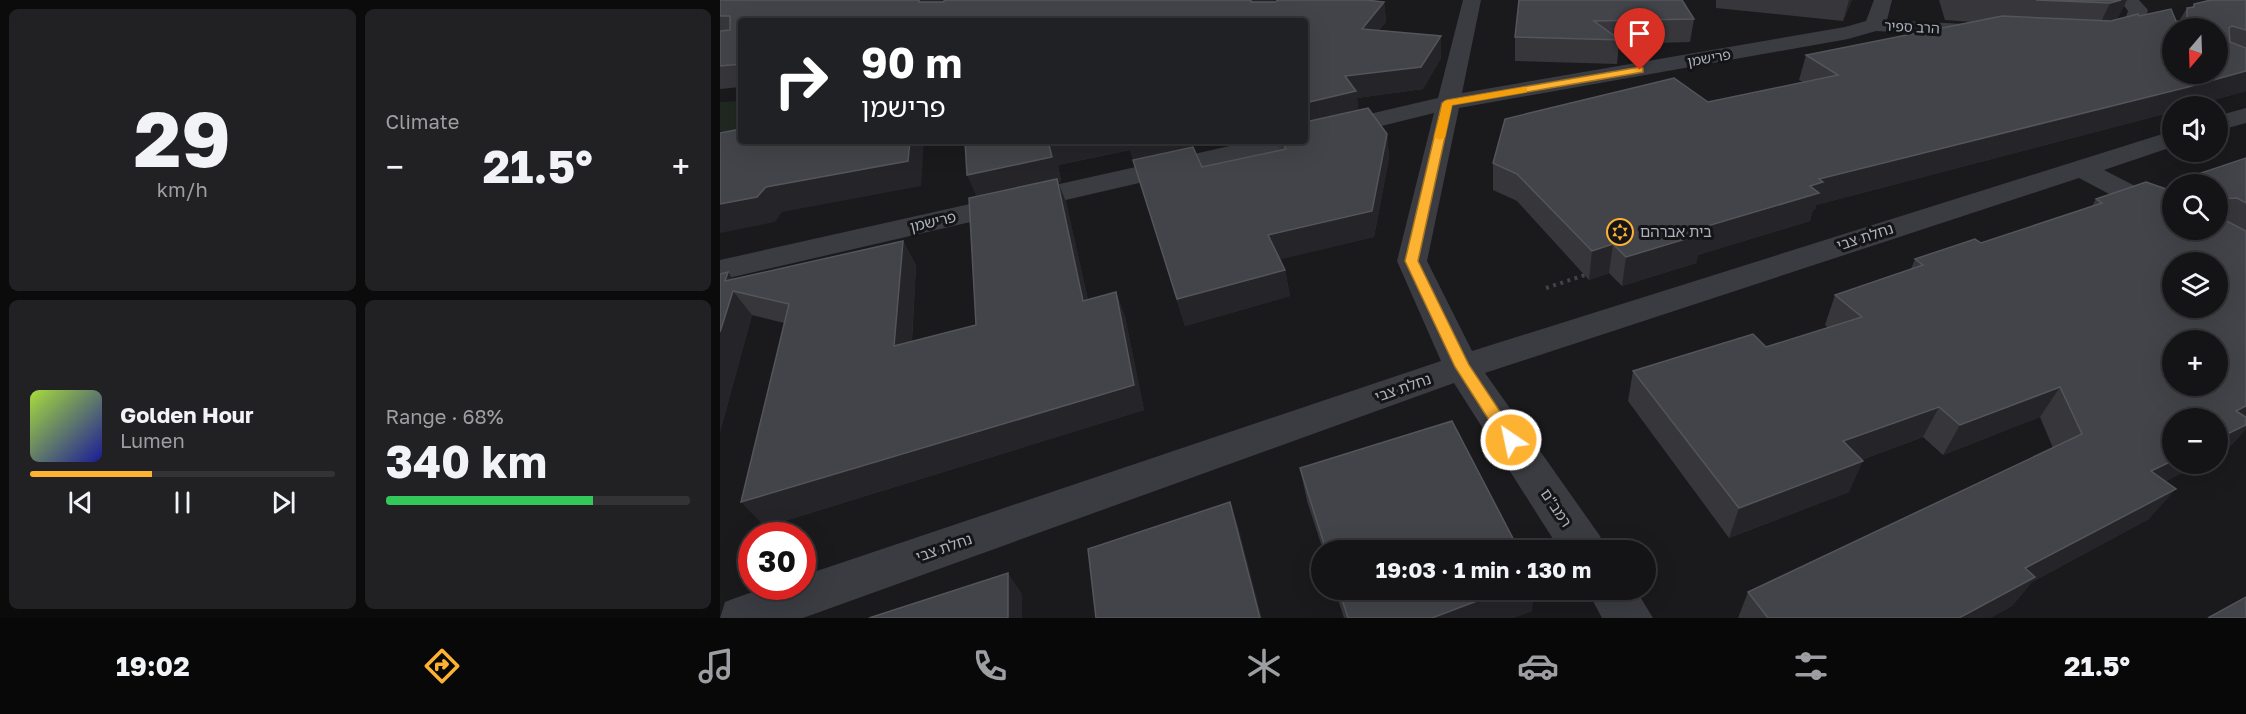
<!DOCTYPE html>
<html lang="en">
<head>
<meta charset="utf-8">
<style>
	:root { --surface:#141416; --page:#212123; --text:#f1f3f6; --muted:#9d9ea1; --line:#333335; --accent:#fdb232 }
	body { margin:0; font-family:"Golos Text","Noto Sans Hebrew",sans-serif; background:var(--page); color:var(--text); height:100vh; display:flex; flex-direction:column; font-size:22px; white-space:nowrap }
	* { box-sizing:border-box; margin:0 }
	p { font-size:20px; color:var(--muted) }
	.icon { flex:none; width:33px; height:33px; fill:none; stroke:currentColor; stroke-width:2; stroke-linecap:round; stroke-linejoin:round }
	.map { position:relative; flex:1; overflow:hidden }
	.drawer { display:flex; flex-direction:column; gap:9px; padding:9px; background:#0b0b0c; width:720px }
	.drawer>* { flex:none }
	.top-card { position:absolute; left:18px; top:18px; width:570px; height:126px; border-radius:6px; box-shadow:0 6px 24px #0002,0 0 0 2px var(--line); background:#202124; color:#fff; overflow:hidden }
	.needle { width:39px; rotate:199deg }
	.controls { position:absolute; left:1442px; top:18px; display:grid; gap:12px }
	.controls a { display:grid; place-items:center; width:66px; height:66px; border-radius:50%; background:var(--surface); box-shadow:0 6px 24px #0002,0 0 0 2px var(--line); font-size:30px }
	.speed { position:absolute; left:18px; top:522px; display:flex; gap:12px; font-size:30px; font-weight:700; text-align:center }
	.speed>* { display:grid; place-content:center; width:78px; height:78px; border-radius:50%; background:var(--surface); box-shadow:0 6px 24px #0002,0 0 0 2px var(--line); line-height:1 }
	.speed .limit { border:9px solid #d22; background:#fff; color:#111 }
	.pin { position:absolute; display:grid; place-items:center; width:51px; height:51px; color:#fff; margin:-62px -26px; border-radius:50% 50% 50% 0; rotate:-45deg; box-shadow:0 0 6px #0007 }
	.pin .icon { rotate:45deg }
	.me { position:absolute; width:66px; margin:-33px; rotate:326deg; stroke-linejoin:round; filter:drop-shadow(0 0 4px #0008) }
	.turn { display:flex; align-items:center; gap:21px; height:126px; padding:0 24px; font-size:27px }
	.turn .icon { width:78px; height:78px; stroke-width:2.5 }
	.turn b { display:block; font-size:42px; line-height:51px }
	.big { font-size:45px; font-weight:700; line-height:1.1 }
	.drawer .tile { flex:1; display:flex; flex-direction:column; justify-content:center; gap:9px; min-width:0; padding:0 21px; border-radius:9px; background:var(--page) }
	.drawer .dial { align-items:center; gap:0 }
	.dial b { font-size:78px; line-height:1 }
	.song { display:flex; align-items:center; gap:18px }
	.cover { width:72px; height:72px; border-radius:9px; background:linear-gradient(135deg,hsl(80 70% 55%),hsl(240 70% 35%)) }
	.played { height:6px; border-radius:3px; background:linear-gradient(90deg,var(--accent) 40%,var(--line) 40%) }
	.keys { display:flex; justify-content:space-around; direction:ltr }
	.heat { display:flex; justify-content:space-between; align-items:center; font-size:33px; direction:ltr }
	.charge { height:9px; border-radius:4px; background:linear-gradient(90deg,#34c759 68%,var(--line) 0) }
	.drawer .tiles { flex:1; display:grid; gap:9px; grid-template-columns:repeat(2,1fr) }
	.trip { position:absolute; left:591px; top:540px; width:345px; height:60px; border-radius:30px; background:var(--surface); box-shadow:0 6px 24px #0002,0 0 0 2px var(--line); font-weight:700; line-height:60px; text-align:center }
	.dock { display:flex; height:96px; justify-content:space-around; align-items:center; background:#080809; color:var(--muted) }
	.dock .icon { width:42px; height:42px }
	.dock .selected { color:var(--accent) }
	.dock b { font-size:27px; color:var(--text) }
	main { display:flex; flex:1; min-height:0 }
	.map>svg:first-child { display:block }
	.green { fill:#202821 }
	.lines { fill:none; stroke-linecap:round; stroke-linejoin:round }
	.path { stroke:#414349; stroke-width:4; stroke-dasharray:3 4.5; stroke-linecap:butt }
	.minor { fill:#3b3c42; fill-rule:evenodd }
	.wall { fill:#36363b }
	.shaded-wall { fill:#252529 }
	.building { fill:#434449; stroke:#53555b; stroke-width:1.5; fill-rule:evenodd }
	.route { fill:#fdb232; stroke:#a47420; stroke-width:1.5 }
	.slow { fill:#f59e0b }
	.labels { text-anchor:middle; stroke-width:6; stroke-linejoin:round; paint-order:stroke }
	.far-street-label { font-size:14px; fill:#acb2bd; stroke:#151518 }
	.street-label { font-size:15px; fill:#acb2bd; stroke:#151518 }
	.poi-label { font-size:15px; fill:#acb2bd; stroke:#151518; text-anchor:start }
</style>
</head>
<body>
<main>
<section class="drawer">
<div class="tiles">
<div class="tile dial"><b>29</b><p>km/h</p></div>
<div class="tile"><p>Climate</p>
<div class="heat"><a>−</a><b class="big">21.5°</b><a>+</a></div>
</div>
<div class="tile">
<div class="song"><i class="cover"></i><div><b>Golden Hour</b><p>Lumen</p></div></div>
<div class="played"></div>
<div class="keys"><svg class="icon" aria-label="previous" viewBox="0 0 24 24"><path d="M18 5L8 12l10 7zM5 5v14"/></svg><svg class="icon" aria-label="pause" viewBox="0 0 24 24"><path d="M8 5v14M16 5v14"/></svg><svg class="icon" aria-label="next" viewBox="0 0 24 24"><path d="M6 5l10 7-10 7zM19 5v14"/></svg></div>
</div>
<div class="tile"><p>Range · 68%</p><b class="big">340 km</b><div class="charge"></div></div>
</div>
</section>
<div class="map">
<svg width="1526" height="618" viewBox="0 0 1526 618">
	<rect width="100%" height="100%" fill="#1a1a1d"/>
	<polygon class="green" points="21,101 21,129 0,133 0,102"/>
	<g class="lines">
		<polyline class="path" points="826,288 868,274"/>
		<g class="minor">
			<path d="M743,0h18l-19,93 383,-66 21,-6 8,-21h18l-5,20 97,5 7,2 3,4 -3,4 -7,2 -108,-6 -28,8 -389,69 -32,153 45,90 700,-220v16l-68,23 68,35v20l-10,-3 -83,-44 -594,195 115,163 6,14h-46l-106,-167 -651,235h-83l5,-16c31,-12 44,-16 77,-16v-10l639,-215 -44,-100 37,-148 -129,32 -7,-2 -3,3 -9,3 -566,131v-20l532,-119h53v-12l133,-31z"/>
			<path d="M1400,0h19l9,10c-2,6 -3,15 -7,19 -7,6 -36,12 -44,10l-3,-4 3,-4 27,-9 4,-11z"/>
			<polygon points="1526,108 1526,123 1497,131 1497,116"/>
			<polygon points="867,590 916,590 933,618 882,618"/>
		</g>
	</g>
	<g class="wall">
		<polygon points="0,0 224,0 222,2 554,0 552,2 664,2 666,22 659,30 721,36 721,58 703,89 637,98 638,110 667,134 669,158 654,237 560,259 565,270 570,296 465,326 410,150 338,165 341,181 338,182 346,202 368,300 396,292 405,317 424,410 45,527 64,323 32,315 0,432 13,279 183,241 196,265 192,341 256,325 257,197 245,141 469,141 471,147 482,167 559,150 558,141 585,141 585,21 21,21 21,87 0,89"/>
		<polygon points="799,0 974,19 970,42 899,44 897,64 795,61 795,37"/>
		<polygon points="996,0 1132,0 1123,21 996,8"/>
		<polygon points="1219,0 1407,0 1397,19 1419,16 1459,21 1467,8 1472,7 1474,4 1526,0 1526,91 1472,106 1452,106 1452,112 1096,205 1095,210 1093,210 1090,221 978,255 976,263 902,286 889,273 869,280 797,201 773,190 773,163 988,102 1083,82 1079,80 1086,55 1252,22 1225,20"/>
		<polygon points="1526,158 1526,429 1505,452 1452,464 1481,464 1445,481 1429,519 1312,582 1292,606 1270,618 1018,618 1028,592 1333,448 1320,417 1223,455 1203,437 1141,460 1129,492 1009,538 908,401 913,371 1046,347 1108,328 1105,325 1115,295 1191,269 1195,259 1261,243 1372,206 1376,199 1497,230 1497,184 1466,184 1472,176"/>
		<polygon points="580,468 799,550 603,550 587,501"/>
		<polygon points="615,590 813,590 812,611 793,618 624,618"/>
	</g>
	<g class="shaded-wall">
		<polygon points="199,0 224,0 208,20 199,2"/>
		<polygon points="531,0 554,0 534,19"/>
		<polygon points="1129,0 1132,0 1123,21"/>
		<polygon points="1401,0 1407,0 1396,22 1378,28 1390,3"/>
		<polygon points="664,2 666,22 644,50 642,29"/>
		<polygon points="721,36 721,58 703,89 637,98 639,114 585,127 585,103 625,76"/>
		<polygon points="1526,71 1526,91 1472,106 1452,106 1452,112 1096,205 1095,210 1093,210 1090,221 978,255 976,263 902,286 906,257 1090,186 1099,179"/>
		<polygon points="667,134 669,158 654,237 554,261 548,235"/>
		<polygon points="190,141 204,141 201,186 62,212 55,222 0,233 0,204 46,187"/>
		<polygon points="329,141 469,141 472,152 415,165 410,150 338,165 341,181 338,182 346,202 374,326 258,200 247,175"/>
		<polygon points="183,241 196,265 190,371 174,346"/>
		<polygon points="893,244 889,273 869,280 872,251"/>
		<polygon points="565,270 570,296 465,326 457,299"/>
		<polygon points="8,272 23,293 13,291 32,315 0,432 0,332 5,281"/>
		<polygon points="396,292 405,317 424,410 45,527 21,502"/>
		<polygon points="1340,387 1320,417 1223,455 1240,425"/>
		<polygon points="1526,406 1526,423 1516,411"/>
		<polygon points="1219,407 1203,437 1110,471 1123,441"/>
		<polygon points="1526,425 1526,429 1505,452 1497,456 1497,439"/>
		<polygon points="1143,461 1129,492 1009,538 1019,508"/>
		<polygon points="1452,461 1452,464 1481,464 1406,501 1431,471"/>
		<polygon points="1456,489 1429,519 1312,582 1292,606 1270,618 1239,618 1305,568"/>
		<polygon points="510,502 519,529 542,618 540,618"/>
		<polygon points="288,573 302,594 302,618 288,618"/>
		<polygon points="786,590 813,590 812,611 793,618 712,618"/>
	</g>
	<g class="building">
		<polygon points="0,0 199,0 199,2 223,2 225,0 531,0 531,2 555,2 558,0 646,0 664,2 642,29 721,36 701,67 625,76 636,91 585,103 585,21 21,21 21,64 0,66 0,31 10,30 10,16 0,16"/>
		<polygon points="799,0 962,0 974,19 874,21 900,40 795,37"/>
		<polygon points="1316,0 1401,0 1390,3"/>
		<path d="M1491,0h35v30l-14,-4 -3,2 1,14 16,6v23l-58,16 -369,92 4,3 -13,4 9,7 -122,36 5,5 -76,23 -13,-13 -21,7 -75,-77 -24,-11 12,-44 169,-41 34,24 130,-27 -32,-20 196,-39 109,5 27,-7 1,2 32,-7 5,12 11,3v-16l7,-1v-3zM1452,28h45v46h-45z"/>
		<polygon points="648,108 667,134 652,211 548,235 565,270 457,299 413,160 473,147 482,167 566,149 562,141 585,141 585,122"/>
		<polygon points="21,129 21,141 190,141 188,161 46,187 37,197 0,204 0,133"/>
		<polygon points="245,141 329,141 328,141 332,157 247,175"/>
		<polygon points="1526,158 1526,203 1517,198 1497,199 1497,184 1472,184 1472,176"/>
		<polygon points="337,179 363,301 396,292 414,385 21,502 69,304 13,291 0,332 0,274 8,272 5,281 183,241 174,346 256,325 249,198"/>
		<path d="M1426,182l26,9v39h45v-14l29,15v175l-10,5 10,6v8l-29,14v-21h-45v43l-21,10 25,18 -151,79 10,9 -76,41h-191l-20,-26 334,-158 -22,-47 -100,38 -21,-18 -96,34 20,20 -124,47 -106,-137 120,-37 13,13 96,-30 -27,-22 88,-30 -8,-6 60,-20 6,4 121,-40 -6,-4zM1452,262h45v46h-45zM1452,340h45v46h-45z"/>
		<polygon points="732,421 799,550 606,550 580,468"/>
		<polygon points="510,502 540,618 376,618 368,549"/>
		<polygon points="288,573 288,618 149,618"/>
		<polygon points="619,590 786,590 712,618 628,618"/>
		<polygon points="1526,597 1526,618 1488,618"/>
	</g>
	<polygon class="route" points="920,67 923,68 923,72 732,105 698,261 749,365 799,440 797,445 791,447 785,445 735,367 685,261 722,103 727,100"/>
	<polygon class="slow" points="804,87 807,88 807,92 732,105 725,137 720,140 714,137 724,101"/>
	<defs>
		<symbol id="synagogue-ring" viewBox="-11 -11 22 22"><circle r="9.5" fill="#151518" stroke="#fdb232" stroke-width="1.5"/><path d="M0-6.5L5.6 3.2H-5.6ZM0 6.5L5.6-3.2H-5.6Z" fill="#fdb232"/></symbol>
	</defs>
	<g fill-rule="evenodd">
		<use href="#synagogue-ring" x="885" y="217" width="30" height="30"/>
	</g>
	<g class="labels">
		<g class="far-street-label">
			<text transform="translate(1192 27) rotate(3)" y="5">הרב ספיר</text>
			<text transform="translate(989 58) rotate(-10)" y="5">פרישמן</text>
		</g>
		<g class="street-label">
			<text transform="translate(213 222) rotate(-13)" y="5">פרישמן</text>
			<text transform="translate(1145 237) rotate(-18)" y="5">נחלת צבי</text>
			<text transform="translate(683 388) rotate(-19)" y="5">נחלת צבי</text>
			<text transform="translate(836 508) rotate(56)" y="5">רמב"ם</text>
			<text transform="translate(224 548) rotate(-19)" y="5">נחלת צבי</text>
		</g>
		<g class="poi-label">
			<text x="920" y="237">בית אברהם</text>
		</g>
	</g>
</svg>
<div class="controls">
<a><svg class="needle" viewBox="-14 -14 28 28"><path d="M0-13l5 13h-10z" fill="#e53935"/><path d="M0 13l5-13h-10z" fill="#9d9ea1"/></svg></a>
<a><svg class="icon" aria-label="sound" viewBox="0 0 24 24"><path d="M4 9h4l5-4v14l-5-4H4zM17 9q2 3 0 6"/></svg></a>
<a><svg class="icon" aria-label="search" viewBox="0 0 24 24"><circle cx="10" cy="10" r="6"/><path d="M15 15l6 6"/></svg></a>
<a><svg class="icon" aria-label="layers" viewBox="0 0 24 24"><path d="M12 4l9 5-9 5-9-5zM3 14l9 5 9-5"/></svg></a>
<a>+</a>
<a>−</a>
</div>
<div class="speed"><div class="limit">30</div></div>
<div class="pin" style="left:920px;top:70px;background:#d93025"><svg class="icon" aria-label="arrive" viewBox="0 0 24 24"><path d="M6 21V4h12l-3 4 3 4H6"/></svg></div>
<svg class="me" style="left:791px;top:440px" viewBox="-20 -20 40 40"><circle r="17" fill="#fdb232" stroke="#fff" stroke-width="3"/><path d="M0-11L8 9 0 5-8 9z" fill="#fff"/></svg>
<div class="trip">19:03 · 1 min · 130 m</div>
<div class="top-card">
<div class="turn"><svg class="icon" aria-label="right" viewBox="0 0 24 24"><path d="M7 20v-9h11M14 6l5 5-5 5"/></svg><div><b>90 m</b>פרישמן</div></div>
</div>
</div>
</main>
<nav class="dock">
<b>19:02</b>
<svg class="icon selected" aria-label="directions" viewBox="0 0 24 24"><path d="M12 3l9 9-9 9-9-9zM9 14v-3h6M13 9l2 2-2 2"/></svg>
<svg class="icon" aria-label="music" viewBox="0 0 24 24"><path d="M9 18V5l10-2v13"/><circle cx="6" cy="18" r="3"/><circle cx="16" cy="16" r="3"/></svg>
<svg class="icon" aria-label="phone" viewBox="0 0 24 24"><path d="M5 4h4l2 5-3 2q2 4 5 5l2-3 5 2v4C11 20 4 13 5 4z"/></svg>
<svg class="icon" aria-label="climate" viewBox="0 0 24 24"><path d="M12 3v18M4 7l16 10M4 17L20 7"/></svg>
<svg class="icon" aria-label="car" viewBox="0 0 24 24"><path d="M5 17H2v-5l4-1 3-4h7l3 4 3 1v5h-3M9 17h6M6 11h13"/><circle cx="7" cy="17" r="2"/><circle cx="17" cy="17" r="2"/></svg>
<svg class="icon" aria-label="filters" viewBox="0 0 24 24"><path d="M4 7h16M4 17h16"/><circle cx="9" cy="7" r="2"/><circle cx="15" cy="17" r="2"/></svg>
<b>21.5°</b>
</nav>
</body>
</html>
